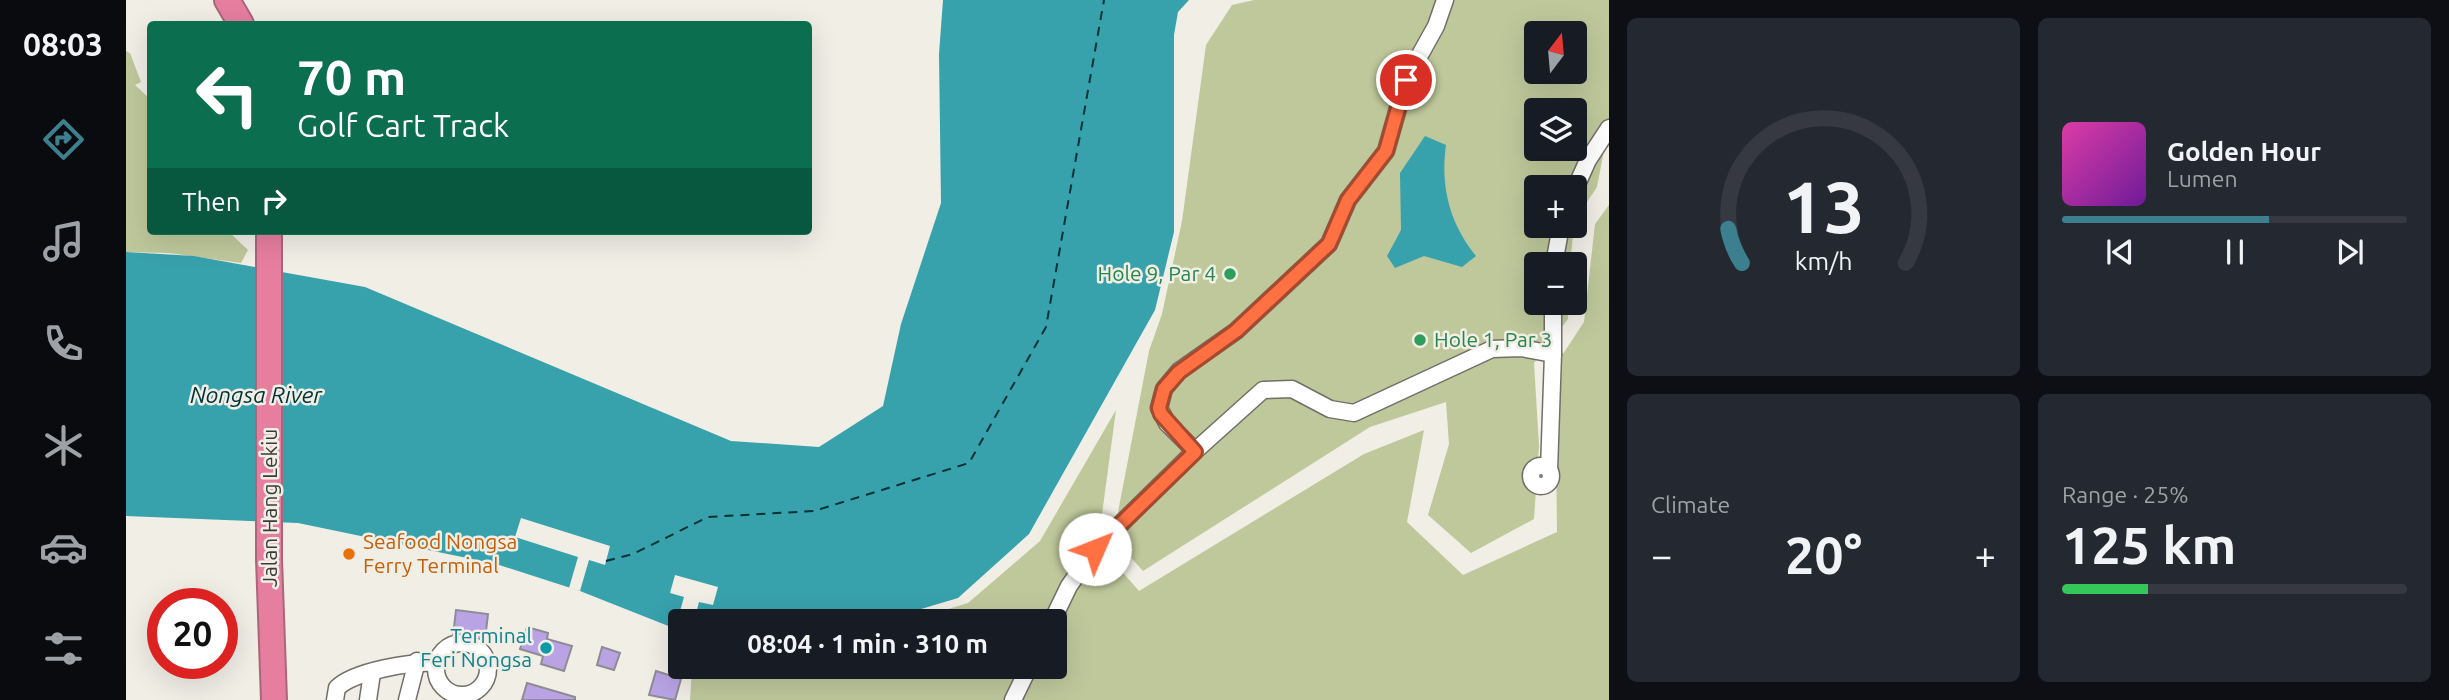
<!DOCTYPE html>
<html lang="en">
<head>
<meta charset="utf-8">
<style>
	:root { --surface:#171b24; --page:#242831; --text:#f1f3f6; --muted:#9ea1a6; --line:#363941; --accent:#3c808f }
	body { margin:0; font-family:Ubuntu,sans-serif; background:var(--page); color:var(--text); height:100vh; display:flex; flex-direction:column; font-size:26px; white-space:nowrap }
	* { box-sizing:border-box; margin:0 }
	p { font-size:23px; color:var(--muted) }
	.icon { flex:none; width:38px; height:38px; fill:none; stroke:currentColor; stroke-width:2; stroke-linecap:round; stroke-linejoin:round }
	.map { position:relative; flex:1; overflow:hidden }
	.panel { display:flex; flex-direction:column; gap:18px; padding:18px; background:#0d0f14; width:840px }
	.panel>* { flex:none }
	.guide { position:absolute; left:21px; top:21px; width:665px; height:214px; border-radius:7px; box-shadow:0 7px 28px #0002; background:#0b6e4f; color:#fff; overflow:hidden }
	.needle { width:46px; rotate:16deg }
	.controls { position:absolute; left:1398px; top:21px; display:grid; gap:14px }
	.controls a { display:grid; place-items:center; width:63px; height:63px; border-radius:7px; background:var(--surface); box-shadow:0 7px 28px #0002; font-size:35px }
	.speed { position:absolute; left:21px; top:588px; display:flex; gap:14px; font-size:35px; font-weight:700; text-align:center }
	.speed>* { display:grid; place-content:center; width:91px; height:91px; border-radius:50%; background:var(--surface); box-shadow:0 7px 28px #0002; line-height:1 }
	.speed .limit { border:10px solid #d22; background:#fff; color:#111 }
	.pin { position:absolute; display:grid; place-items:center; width:60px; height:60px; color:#fff; margin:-30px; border:4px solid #fff; border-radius:50%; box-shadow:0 2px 7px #0007 }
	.me { position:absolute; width:77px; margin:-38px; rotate:46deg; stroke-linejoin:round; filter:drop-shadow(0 0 5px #0008) }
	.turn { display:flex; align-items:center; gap:24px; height:147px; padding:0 35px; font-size:32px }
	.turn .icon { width:91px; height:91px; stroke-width:2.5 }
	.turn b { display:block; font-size:49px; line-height:60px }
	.then { display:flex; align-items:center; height:66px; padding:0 35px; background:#0003; gap:14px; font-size:26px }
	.big { font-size:52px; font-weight:700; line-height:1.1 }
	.panel .widget { flex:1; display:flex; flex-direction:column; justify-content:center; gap:10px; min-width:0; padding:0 24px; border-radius:10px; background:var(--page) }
	.panel .dial { align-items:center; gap:0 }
	.dial svg { height:182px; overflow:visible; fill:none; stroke:var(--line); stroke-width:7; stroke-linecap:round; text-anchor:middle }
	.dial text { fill:var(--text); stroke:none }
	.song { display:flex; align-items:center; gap:21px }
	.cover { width:84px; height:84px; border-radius:10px; background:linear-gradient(135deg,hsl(320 70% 55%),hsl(280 70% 35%)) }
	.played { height:7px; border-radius:4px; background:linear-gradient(90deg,var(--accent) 60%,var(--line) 60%) }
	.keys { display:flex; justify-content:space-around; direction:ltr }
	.heat { display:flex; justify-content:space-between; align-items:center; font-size:38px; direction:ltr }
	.charge { height:10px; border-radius:5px; background:linear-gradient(90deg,#34c759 25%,var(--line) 0) }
	.panel .tiles { flex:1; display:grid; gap:18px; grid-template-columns:repeat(2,1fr) }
	.trip { position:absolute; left:542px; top:609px; width:399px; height:70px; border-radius:7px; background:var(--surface); box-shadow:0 7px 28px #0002; font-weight:700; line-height:70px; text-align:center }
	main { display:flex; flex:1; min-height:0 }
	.menu { display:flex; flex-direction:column; width:126px; justify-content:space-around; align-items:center; background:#090b0e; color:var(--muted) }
	.menu .icon { width:49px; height:49px }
	.menu .active { color:var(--accent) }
	.menu b { font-size:32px; color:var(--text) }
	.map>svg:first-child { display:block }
	.green { fill:#bfc89b; fill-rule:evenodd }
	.water { fill:#37a1ac }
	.pier { fill:#f1eee6 }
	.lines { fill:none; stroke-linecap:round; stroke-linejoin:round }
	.ferry { stroke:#003338; stroke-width:2; stroke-dasharray:9 7; stroke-linecap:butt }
	.building { fill:#b9a3e5; stroke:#8e8c93; stroke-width:2 }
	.minor-casing { stroke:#726f69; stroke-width:19 }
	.highway-casing { stroke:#aa667b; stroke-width:28 }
	.minor { stroke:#fff; stroke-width:16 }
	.highway { stroke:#e67ea0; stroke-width:24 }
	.route-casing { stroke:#a6492c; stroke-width:18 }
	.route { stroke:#ff7043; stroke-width:12 }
	.leisure-dot { fill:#2e9e5b; stroke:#f1eee6; stroke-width:2.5 }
	.food-dot { fill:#e8710a; stroke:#f1eee6; stroke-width:2.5 }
	.culture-dot { fill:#0f9aa8; stroke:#f1eee6; stroke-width:2.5 }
	.labels { text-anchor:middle; stroke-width:5; stroke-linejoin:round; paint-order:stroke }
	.leisure-label { font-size:21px; fill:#27864d; stroke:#f1eee6; text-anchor:end }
	.street-label { font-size:21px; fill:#3c3a37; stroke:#f1eee6 }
	.food-label { font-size:21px; fill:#c56008; stroke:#f1eee6; text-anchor:start }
	.culture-label { font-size:21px; fill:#0d838f; stroke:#f1eee6; text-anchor:end }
	.water-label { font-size:23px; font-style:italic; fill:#003338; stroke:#f1eee6 }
</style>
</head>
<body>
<main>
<nav class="menu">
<b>08:03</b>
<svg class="icon active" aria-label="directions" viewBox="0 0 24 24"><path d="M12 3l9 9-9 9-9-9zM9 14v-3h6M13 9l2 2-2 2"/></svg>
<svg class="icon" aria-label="music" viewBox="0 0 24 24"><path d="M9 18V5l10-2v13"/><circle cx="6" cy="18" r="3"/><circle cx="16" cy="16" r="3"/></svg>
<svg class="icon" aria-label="phone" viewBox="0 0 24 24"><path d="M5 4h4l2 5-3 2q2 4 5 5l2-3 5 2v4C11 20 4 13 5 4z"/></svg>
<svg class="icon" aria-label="climate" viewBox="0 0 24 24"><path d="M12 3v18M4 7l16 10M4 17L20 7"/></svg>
<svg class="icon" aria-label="car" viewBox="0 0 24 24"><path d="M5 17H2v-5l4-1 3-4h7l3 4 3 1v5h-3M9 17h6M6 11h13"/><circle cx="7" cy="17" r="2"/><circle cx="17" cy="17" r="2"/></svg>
<svg class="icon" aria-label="filters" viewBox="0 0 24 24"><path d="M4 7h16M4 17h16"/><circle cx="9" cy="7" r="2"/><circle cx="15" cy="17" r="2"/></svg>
</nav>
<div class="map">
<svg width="1483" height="700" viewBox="0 0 1483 700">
	<rect width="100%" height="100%" fill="#f1eee6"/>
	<g class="green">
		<path d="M1128,0h355v141l-4,4 -8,42 -22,33v-33h-39v39h38l-4,38h-34v39h32v16l-34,44 5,83 -5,73 -63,34 -43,-38 21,-71 -3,-42 -76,25 -227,144 -30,-33 36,-187 13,-37 20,-93 24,-176 26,-40zM1410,33h39v39h-39zM1410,110h39v39h-39z"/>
		<polygon points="0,51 4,53 15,82 9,85 24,99 24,231 102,231 122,250 115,263 43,253 0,252"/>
		<polygon points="1483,205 1483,700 564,700 566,667 929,667 929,621 783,621 842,603 914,541 990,410 972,544 1013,591 1238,454 1298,430 1281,522 1337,575 1431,532 1429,366 1458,322 1469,224"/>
	</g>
	<g class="water">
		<polygon points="817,0 1063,0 1052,12 1048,35 1048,232 1029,310 903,534 832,598 755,621 555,621 555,631 454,591 370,564 172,523 0,516 0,252 68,256 239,287 605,441 693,447 757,406 775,324 815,203 813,54"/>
		<path d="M1299,136l21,9c-6,42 4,79 30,111l-14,11 -38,-11 -29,12 -8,-12 14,-26 -1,-57z"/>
	</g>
	<g class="pier">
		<polygon points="395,518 484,546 479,565 463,560 454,591 443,588 452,557 389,537"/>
		<polygon points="549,575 592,587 587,605 573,602 568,621 555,621 555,631 549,629 558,597 544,593"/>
	</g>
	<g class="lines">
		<polyline class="ferry" points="480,561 507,554 582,517 688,511 843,463 920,327 978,0"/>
	</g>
	<g class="building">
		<polygon points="330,610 362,614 359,640 327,636"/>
		<polygon points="401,627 422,633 421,639 446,646 438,671 415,664 417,656 394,649"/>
		<polygon points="476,647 494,653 488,670 471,665"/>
		<polygon points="530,671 555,679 549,700 523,695"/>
		<polygon points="401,683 449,697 449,700 396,700"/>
	</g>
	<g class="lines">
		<defs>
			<g id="minor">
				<polyline points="1319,0 1310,26 1280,80 1260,151 1222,200 1203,244 1110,331 1053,371 1038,389 1033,408 1041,423 1069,451 1137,390 1166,389 1204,409 1228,413 1366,349 1395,348 1427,354 1427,303"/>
				<polyline points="1449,189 1462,160 1483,128"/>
				<polyline points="1428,264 1435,226"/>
				<circle cx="1415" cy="476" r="10"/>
				<polyline points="1423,470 1427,354"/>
				<polyline points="926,621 943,586 969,549 1069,451"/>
				<circle cx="336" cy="669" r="26"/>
				<path d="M209,700l2,-12c17,-17 76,-27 100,-25"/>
				<polyline points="242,700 246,673"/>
				<polyline points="281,700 291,661"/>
				<polyline points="887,700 903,667"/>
			</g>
			<g id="highway">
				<polyline points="101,0 115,24"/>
				<polyline points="143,231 143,559 148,700"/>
			</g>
		</defs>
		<use href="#minor" class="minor-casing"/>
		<use href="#highway" class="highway-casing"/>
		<use href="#minor" class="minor"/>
		<use href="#highway" class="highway"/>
	</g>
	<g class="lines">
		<defs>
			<polyline id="route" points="969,549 1069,452 1035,414 1033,408 1038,389 1053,372 1110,331 1203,244 1222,200 1260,151 1280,80"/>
		</defs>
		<use href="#route" class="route-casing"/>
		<use href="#route" class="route"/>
	</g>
	<g class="leisure-dot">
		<circle cx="1104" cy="274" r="7"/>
		<circle cx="1294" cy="340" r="7"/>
	</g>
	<circle class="food-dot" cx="223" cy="554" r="7"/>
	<circle class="culture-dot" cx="420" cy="648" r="7"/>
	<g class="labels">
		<g class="leisure-label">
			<text x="1090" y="281">Hole 9, Par 4</text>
			<text x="1308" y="347" text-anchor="start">Hole 1, Par 3</text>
		</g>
		<g class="street-label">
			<text transform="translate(144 508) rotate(-90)" y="7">Jalan Hang Lekiu</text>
		</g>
		<g class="food-label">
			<text x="237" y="549">Seafood Nongsa<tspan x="237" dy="24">Ferry Terminal</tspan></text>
		</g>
		<g class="culture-label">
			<text x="406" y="643">Terminal<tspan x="406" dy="24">Feri Nongsa</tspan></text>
		</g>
		<g class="water-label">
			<text x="130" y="403">Nongsa River</text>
		</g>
	</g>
</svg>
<div class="controls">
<a><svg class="needle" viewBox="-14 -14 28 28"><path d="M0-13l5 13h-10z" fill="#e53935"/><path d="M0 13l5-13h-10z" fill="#9ea1a6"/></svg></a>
<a><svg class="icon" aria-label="layers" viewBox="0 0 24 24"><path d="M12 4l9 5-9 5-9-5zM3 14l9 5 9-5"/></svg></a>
<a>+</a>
<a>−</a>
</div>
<div class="speed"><div class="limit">20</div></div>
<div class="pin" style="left:1280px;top:80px;background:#d93025"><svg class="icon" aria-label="arrive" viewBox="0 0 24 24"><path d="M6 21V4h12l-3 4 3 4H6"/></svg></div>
<svg class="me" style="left:969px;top:549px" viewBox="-20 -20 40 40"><circle r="19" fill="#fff"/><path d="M0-13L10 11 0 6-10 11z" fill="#ff7043"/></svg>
<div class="trip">08:04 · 1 min · 310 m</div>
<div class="guide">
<div class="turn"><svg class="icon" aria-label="left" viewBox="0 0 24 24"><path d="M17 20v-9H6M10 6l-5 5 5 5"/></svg><div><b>70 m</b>Golf Cart Track</div></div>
<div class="then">Then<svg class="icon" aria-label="right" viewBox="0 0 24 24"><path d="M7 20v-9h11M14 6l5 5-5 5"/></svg></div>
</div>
</div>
<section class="panel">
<div class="tiles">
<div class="widget dial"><svg viewBox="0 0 100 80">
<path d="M14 69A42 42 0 1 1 86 69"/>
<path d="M14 69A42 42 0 0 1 8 54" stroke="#3c808f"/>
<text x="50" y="56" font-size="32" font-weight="700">13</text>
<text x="50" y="72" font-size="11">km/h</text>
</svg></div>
<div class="widget">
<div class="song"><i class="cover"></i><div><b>Golden Hour</b><p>Lumen</p></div></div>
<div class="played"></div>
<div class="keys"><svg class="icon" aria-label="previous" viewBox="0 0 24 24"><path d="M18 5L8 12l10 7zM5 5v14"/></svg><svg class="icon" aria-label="pause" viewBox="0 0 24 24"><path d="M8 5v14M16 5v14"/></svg><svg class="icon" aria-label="next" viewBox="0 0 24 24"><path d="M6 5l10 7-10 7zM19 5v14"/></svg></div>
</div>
<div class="widget"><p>Climate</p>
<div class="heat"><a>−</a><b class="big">20°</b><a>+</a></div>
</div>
<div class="widget"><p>Range · 25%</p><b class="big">125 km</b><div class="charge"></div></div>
</div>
</section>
</main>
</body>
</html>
